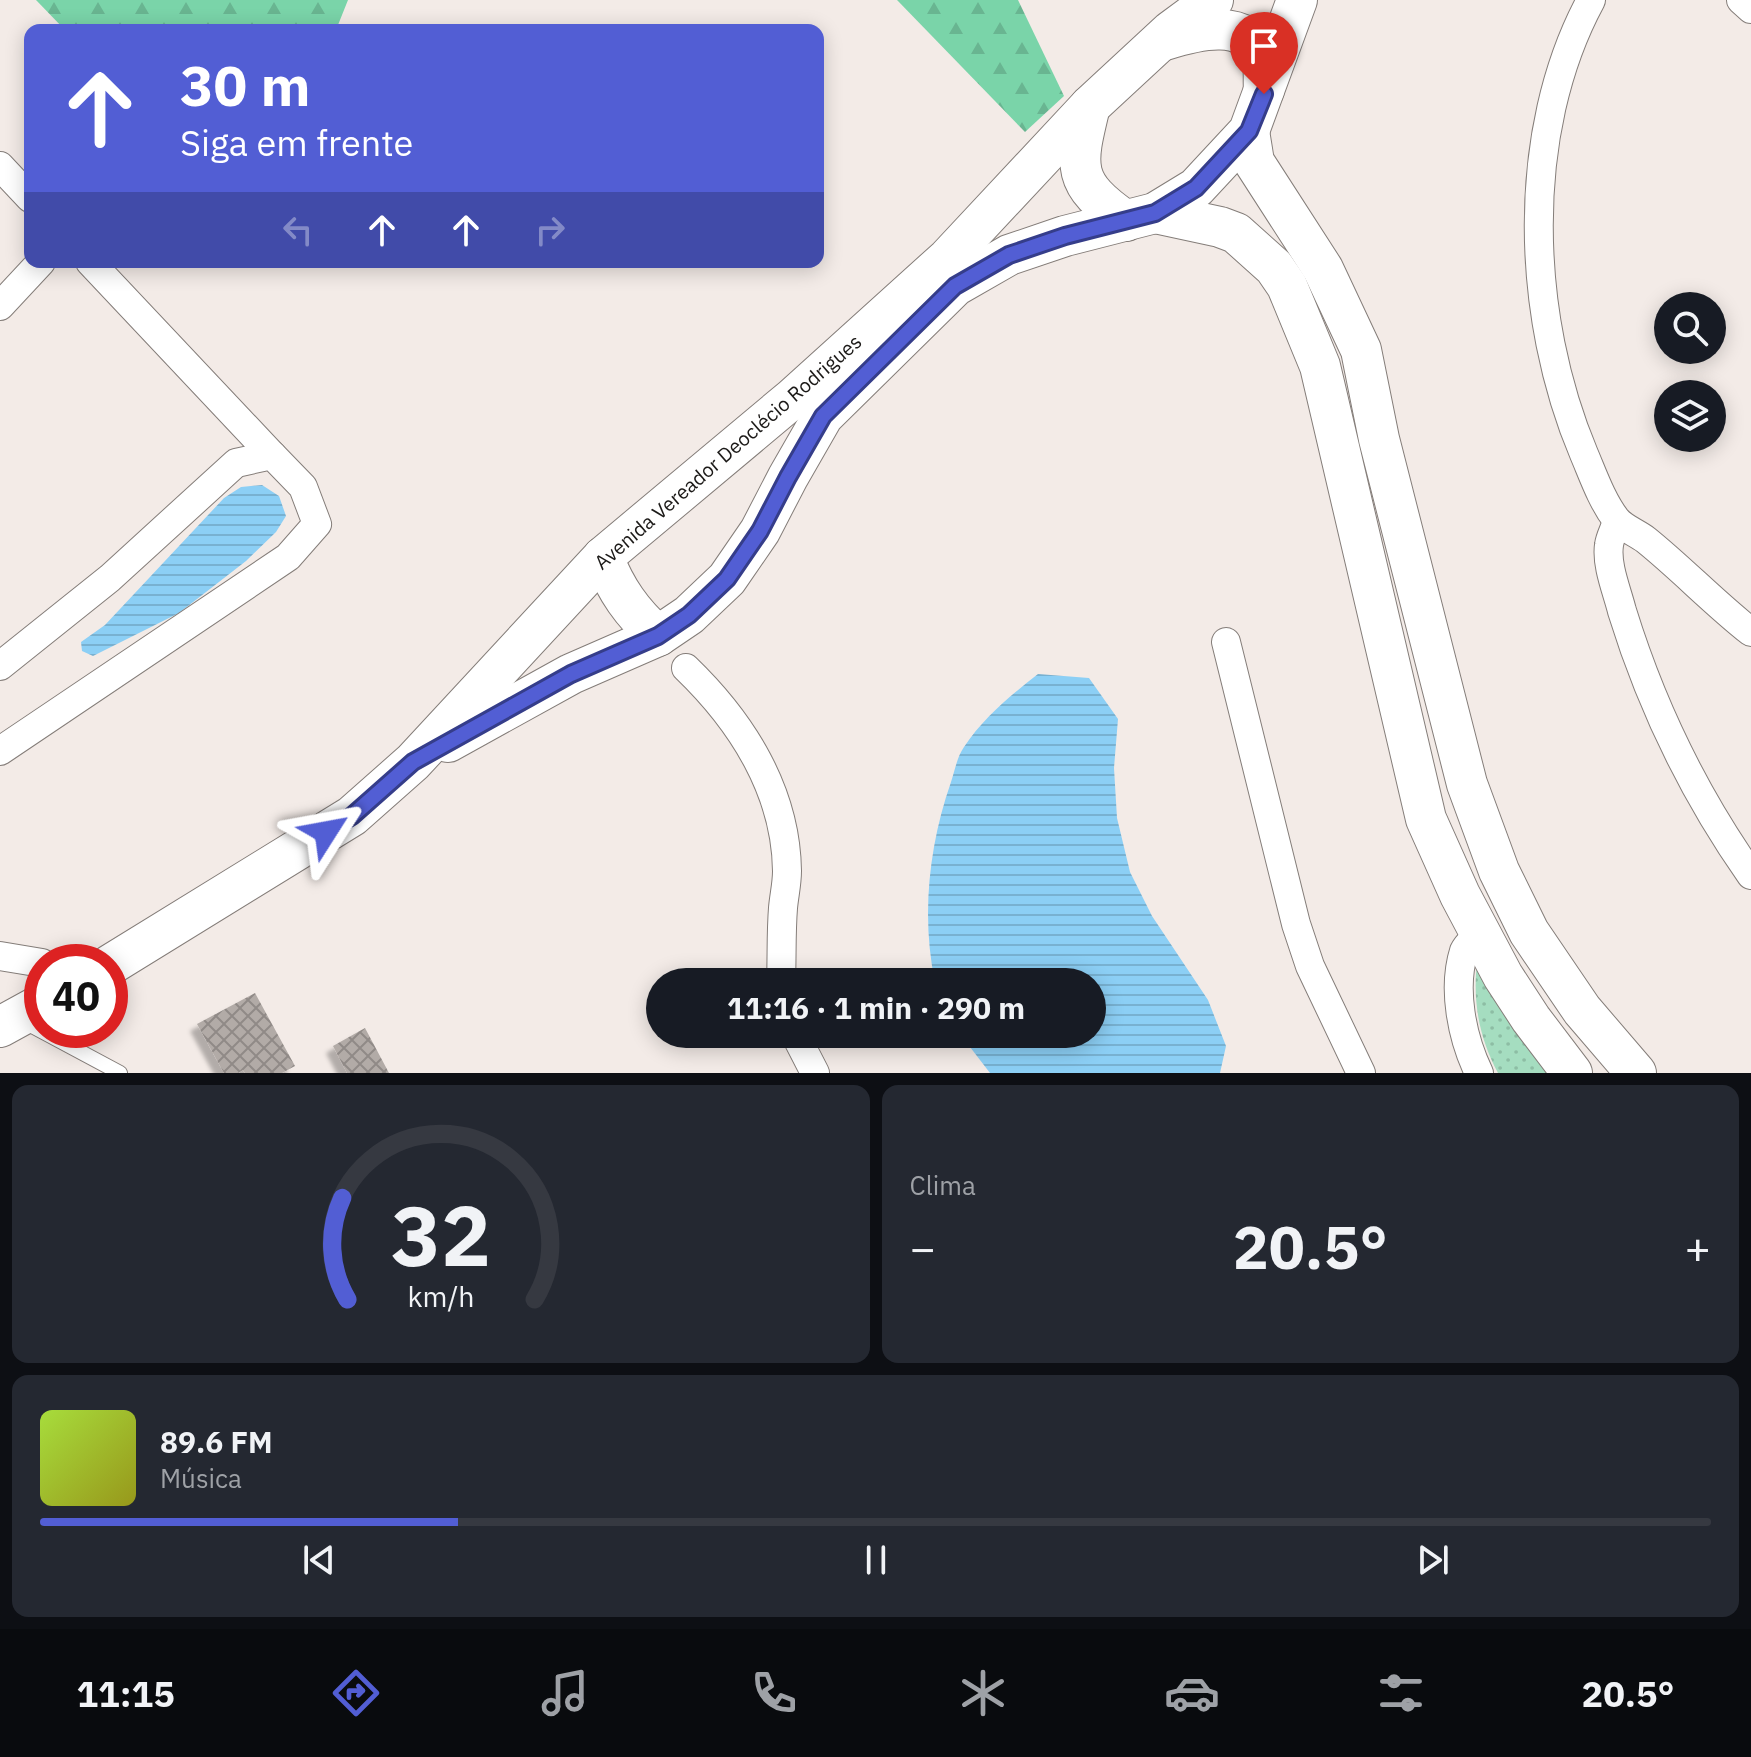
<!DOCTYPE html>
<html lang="pt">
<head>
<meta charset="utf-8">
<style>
	:root { --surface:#171b24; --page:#242831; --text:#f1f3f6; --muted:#9ea1a6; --line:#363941; --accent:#525ed4 }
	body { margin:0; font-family:"IBM Plex Sans",sans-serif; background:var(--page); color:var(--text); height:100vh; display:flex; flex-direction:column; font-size:30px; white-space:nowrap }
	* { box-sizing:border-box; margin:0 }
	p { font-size:26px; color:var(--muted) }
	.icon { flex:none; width:44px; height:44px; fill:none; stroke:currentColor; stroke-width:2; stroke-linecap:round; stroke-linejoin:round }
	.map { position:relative; height:1073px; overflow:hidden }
	.panel { display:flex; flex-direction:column; gap:12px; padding:12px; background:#0d0f14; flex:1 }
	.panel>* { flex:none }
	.top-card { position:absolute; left:24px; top:24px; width:800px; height:244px; border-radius:16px; box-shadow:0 4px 20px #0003; background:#525ed4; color:#fff; overflow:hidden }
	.buttons { position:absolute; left:1654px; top:292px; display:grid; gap:16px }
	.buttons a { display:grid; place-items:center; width:72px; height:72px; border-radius:50%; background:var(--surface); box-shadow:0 4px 20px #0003; font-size:40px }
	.speed { position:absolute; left:24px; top:944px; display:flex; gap:16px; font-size:40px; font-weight:700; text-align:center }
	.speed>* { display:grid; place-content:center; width:104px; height:104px; border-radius:50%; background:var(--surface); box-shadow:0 4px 20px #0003; line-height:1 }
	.speed .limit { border:12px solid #d22; background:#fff; color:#111 }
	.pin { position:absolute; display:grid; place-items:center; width:68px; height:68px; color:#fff; margin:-82px -34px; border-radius:50% 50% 50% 0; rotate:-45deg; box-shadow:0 0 8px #0007 }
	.pin .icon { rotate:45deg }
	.me { position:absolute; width:88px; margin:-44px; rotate:56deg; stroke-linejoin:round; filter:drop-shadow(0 0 6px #0008) }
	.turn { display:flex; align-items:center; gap:28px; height:168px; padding:0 24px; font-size:36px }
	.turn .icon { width:104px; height:104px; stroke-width:2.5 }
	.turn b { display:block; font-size:56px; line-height:68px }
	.lanes { display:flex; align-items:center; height:76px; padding:0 24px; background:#0003; justify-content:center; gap:40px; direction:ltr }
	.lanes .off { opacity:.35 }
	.big { font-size:60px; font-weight:700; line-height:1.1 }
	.panel .widget { flex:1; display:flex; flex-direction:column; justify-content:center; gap:12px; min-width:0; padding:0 28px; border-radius:16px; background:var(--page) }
	.panel .dial { align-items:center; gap:0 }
	.dial svg { height:208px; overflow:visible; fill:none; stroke:var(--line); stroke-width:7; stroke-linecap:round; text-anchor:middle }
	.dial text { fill:var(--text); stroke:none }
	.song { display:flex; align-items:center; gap:24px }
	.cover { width:96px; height:96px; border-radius:12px; background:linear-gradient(135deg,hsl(80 70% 55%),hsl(60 70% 35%)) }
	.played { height:8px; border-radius:4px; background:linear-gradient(90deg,var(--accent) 25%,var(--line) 25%) }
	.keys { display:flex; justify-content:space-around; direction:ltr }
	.heat { display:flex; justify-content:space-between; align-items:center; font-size:44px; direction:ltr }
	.panel .tiles { flex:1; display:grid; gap:12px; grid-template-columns:1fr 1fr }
	.widget:last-child { grid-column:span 2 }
	.trip { position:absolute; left:646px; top:968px; width:460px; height:80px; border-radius:40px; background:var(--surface); box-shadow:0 4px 20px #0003; font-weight:700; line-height:80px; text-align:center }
	.dock { display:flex; height:128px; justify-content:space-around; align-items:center; background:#090b0e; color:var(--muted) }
	.dock .icon { width:56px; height:56px }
	.dock .selected { color:var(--accent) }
	.dock b { font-size:36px; color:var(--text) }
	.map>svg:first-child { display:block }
	.grass { fill:url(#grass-dots) }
	.forest { fill:url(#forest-firs) }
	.water { fill:url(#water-rules) }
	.building { fill:url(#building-cross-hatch); filter:url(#shadow) }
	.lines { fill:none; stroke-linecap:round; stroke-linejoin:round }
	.lane-casing { stroke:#847d79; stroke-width:16 }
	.street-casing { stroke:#847d79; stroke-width:30 }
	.secondary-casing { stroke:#847d79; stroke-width:42 }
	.lane { stroke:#fff; stroke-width:14 }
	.street { stroke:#fff; stroke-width:28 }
	.secondary { stroke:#fff; stroke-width:40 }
	.route-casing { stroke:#353d8a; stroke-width:20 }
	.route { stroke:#525ed4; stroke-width:14 }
	.labels { text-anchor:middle; stroke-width:8; stroke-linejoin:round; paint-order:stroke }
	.street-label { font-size:20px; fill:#1c1a18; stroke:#fff }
</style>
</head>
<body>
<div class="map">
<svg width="1751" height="1073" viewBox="0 0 1751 1073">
	<defs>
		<pattern id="grass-dots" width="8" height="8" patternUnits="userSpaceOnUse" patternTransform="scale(2)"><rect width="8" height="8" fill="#a5ddc0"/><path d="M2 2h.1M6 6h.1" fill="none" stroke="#8dbda4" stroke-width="1.8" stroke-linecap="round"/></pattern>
		<pattern id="forest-firs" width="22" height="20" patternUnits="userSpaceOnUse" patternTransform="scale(2)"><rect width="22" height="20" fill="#7ad4a9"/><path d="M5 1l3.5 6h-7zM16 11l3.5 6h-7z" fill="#69b591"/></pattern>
		<pattern id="water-rules" width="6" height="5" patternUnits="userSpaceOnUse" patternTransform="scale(2)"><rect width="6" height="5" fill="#8ccff5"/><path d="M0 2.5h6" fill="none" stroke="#78b1d1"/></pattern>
		<pattern id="building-cross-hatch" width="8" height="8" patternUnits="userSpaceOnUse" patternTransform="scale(2)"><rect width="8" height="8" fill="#b2aba7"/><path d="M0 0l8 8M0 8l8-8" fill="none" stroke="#908a87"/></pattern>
		<filter id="shadow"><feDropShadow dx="-7" dy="7" stdDeviation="2" flood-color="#0004"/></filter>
	</defs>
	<rect width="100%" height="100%" fill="#f3ebe7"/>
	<path class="grass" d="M1478,953l83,120h-63c-21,-39 -26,-77 -20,-120z"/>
	<g class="forest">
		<polygon points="36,0 348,0 336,30 65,30"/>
		<polygon points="897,0 1018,0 1064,96 1025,132"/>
	</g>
	<g class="water">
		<polygon points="262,485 279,496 286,516 276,532 246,561 179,613 93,656 82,651 81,642 105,625 224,498 241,487"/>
		<path d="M1038,674l51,4 29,41 -4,49 3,50 13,54 22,44 56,84 18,46 -6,27h-230l-30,-39h132v-52h-157c-14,-66 -6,-137 16,-200 4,-12 6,-25 13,-35 20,-30 46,-51 74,-73z"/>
	</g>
	<g class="building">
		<polygon points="255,993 295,1066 282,1073 245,1073 243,1070 238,1073 224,1073 197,1024"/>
		<polygon points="365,1028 389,1073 347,1073 333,1046"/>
	</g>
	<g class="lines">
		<defs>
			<polyline id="lane" points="21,1020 120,1073"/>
			<g id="street">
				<path d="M1591,0c-72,133 -65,317 -7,454 9,21 18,47 32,65 7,9 21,14 30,21 36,29 68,63 105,92"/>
				<polyline points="1741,0 1751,9"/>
				<polyline points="0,166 30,198"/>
				<polyline points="90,262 272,455"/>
				<polyline points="0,306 41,262"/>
				<path d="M1617,521c-2,8 -7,16 -8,24 -3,20 8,46 13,66 29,94 72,183 129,264"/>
				<polyline points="1226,642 1296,924 1310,966 1361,1073"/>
				<polyline points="0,666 110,578 236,463 272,455 303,487 317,524 288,557 0,751"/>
				<path d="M686,668c56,54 100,123 101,203 0,13 -3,25 -4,37 -2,25 -1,49 -2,74"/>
				<polyline points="0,956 42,963"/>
				<polyline points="795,1034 815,1073"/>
				<path d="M1479,1073c-17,-35 -27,-84 -15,-122 3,-7 11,-13 16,-19"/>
			</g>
			<g id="secondary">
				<path d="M1165,40c32,-10 84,-24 97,19 3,10 1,22 2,31"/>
				<path d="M1090,106c-15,61 -19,77 36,115"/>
				<polyline points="1249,131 1254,162 1323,269 1361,350 1379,439 1467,784 1499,871 1529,932 1582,1010 1636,1073"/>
				<polyline points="1155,213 1220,227 1236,233 1274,267 1287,286 1320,366 1426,819 1460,895 1503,976 1531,1019 1572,1073"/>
				<path d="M603,557c13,33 29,56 55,79"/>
				<polyline points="448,742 571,674 658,636 689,615 727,579 760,531 788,477 823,416 955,286 1009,255 1065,236 1155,213 1196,188 1249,131 1297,0"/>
				<polyline points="110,965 352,816 413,762 603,557 793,398 948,258 1090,106 1171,31 1213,0"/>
				<polyline points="0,1027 42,1004"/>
			</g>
		</defs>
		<use href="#lane" class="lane-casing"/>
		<use href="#street" class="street-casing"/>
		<use href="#secondary" class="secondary-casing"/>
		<use href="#lane" class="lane"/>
		<use href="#street" class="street"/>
		<use href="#secondary" class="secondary"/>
	</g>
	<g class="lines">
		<defs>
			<polyline id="route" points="326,832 352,816 413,762 571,674 658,636 689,615 727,579 760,531 788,477 823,416 955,286 1009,255 1065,236 1155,213 1196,188 1249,131 1264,94"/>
		</defs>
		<use href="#route" class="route-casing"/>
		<use href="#route" class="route"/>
	</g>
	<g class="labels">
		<g class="street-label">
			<text transform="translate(728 452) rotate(-41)" y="7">Avenida Vereador Deoclécio Rodrigues</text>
		</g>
	</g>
</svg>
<div class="buttons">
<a><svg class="icon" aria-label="search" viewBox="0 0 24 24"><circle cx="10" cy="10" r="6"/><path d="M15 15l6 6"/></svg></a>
<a><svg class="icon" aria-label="layers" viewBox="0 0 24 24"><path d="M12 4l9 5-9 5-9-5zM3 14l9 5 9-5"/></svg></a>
</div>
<div class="speed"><div class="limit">40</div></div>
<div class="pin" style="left:1264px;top:94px;background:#d93025"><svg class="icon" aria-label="arrive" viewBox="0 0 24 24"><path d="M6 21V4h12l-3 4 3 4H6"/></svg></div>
<svg class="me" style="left:326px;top:832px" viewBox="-20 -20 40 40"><path d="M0-17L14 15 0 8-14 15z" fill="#525ed4" stroke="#fff" stroke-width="4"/></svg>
<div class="trip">11:16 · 1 min · 290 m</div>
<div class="top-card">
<div class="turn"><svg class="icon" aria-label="ahead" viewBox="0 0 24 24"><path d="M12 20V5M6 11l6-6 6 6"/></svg><div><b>30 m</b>Siga em frente</div></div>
<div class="lanes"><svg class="icon off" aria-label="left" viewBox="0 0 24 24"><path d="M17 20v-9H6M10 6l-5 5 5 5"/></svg><svg class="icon" aria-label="ahead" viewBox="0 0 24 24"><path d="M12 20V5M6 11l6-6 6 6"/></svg><svg class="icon" aria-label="ahead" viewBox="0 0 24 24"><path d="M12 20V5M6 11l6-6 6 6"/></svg><svg class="icon off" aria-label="right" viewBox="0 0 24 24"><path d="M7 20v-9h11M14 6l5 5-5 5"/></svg></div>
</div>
</div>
<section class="panel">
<div class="tiles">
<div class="widget dial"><svg viewBox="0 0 100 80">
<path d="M14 69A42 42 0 1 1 86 69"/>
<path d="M14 69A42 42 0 0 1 12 30" stroke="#525ed4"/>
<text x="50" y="56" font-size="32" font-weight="700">32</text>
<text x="50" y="72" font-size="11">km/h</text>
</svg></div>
<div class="widget"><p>Clima</p>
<div class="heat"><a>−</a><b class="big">20.5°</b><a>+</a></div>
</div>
<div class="widget">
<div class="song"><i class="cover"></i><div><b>89.6 FM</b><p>Música</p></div></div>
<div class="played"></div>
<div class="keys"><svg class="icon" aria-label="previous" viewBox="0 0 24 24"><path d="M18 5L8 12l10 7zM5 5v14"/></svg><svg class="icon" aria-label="pause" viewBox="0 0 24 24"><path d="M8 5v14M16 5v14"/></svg><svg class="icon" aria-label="next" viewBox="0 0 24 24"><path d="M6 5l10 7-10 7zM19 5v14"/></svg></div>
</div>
</div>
</section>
<nav class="dock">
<b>11:15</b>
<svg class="icon selected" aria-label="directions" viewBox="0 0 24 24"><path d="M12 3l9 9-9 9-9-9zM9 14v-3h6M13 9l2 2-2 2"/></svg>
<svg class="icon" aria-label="music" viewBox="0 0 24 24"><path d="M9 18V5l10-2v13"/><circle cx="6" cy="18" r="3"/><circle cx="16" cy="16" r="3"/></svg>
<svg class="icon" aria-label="phone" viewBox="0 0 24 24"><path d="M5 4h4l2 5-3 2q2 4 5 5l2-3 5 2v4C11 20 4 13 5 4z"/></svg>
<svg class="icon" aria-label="climate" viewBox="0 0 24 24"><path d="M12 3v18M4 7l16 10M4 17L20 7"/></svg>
<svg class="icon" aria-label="car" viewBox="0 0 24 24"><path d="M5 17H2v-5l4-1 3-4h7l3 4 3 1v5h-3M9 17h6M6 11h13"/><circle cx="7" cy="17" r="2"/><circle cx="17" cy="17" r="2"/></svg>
<svg class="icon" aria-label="filters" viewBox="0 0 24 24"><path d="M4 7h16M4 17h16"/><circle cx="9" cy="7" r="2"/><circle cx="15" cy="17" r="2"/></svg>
<b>20.5°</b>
</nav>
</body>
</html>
